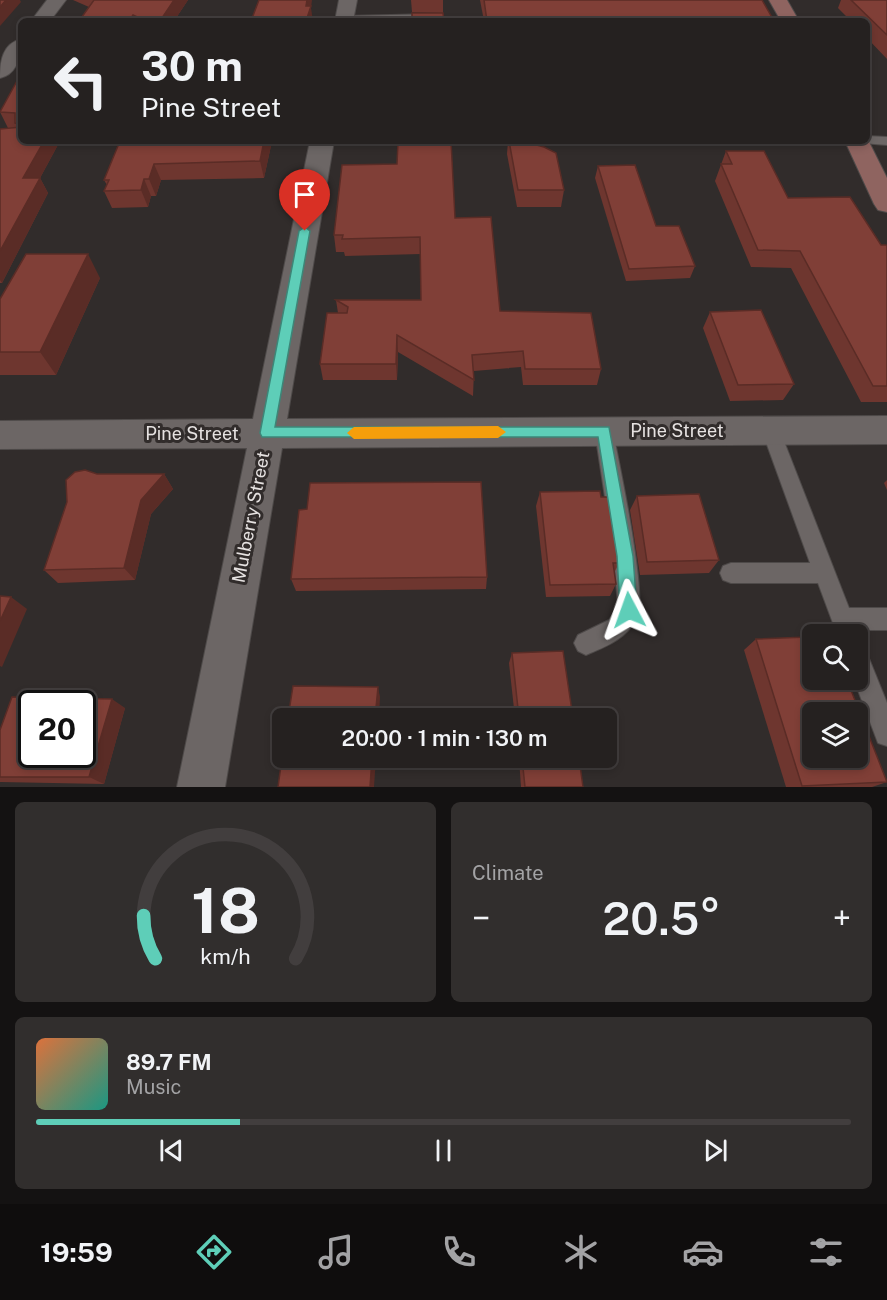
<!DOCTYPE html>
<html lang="en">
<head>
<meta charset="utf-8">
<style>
	:root { --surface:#252120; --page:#312e2d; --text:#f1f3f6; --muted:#a3a3a5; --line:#423e3e; --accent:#5eceb8 }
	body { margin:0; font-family:"Public Sans",sans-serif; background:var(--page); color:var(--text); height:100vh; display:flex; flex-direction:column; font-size:22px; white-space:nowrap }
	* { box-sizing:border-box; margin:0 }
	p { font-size:20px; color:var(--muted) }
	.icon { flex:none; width:33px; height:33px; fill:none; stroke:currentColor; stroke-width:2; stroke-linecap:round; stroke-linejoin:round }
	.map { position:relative; height:787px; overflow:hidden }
	.details { display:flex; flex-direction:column; gap:15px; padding:15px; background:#141212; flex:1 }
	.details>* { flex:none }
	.guide { position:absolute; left:18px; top:18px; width:852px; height:126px; border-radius:9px; box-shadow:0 3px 9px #0003,0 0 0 2px var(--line); background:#252120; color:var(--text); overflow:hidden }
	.tools { position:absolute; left:802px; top:624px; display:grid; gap:12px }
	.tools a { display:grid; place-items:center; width:66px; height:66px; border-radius:9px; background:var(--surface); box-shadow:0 3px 9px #0003,0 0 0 2px var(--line); font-size:30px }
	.speed { position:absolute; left:18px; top:690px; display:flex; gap:12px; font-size:30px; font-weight:700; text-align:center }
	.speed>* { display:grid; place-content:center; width:78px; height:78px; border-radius:50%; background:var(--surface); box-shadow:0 3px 9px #0003,0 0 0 2px var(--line); line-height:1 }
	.speed .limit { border:3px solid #111; border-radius:9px; background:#fff; color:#111 }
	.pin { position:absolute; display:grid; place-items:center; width:51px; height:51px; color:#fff; margin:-62px -26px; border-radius:50% 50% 50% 0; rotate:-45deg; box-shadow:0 0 6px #0007 }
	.pin .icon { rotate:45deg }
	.me { position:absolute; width:66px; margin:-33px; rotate:356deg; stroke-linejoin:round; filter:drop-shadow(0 0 4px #0008) }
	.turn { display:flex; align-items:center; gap:21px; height:126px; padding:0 24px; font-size:27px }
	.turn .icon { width:78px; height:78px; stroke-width:2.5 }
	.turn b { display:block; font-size:42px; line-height:51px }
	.big { font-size:45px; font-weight:600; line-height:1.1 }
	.details .tile { flex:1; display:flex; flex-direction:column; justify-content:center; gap:9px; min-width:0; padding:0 21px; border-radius:9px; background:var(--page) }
	.details .dial { align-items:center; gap:0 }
	.dial svg { height:156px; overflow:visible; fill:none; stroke:var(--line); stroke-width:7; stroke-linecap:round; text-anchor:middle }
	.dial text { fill:var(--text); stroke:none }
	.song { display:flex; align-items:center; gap:18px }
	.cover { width:72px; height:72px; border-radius:9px; background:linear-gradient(135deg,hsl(20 70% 55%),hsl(170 70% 35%)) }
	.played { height:6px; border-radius:3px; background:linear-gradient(90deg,var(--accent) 25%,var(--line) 25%) }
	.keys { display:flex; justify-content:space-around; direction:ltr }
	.heat { display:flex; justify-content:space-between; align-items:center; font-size:33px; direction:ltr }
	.details .tiles { flex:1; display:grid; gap:15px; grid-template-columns:1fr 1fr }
	.tile:last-child { grid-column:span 2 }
	.trip { position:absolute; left:272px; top:708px; width:345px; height:60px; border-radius:9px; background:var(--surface); box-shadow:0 3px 9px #0003,0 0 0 2px var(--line); font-weight:600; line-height:60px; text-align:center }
	.dock { display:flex; height:96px; justify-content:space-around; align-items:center; background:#0f0d0d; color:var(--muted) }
	.dock .icon { width:42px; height:42px }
	.dock .on { color:var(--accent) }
	.dock b { font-size:27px; color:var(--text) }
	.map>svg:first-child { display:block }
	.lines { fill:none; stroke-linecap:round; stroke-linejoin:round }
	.lane-casing { stroke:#4e4a49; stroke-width:2 }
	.street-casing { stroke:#4e4a49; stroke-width:2 }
	.secondary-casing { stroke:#4e4a49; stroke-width:2 }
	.lane { fill:#6c6665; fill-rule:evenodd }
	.street { fill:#6c6665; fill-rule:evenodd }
	.secondary { fill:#8f6460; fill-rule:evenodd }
	.wall { fill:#6e362f }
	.shaded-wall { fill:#5a2c26 }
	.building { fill:#803f37; stroke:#5a2c26; stroke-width:1.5; fill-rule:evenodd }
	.route { fill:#5eceb8; stroke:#3d8678; stroke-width:1.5 }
	.slow { fill:#f59e0b }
	.labels { text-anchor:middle; stroke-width:6; stroke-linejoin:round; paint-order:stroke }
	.street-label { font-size:18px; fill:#e6e2e1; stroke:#312c2b }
</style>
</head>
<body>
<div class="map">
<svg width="887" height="787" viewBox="0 0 887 787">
	<rect width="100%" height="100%" fill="#312c2b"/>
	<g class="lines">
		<defs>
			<g id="lane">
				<polygon points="436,14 440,15 440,19 340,19 345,16"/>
				<polygon points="867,136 887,137 887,145 862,143 867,141"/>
				<polygon points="771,423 778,426 780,431 849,608 887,608 887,630 858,630 859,634 858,638 858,634 837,634 818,583 731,583 723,580 720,573 723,566 731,563 810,563 762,431 764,426"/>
				<path d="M604,424l7,3 2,5c6,31 35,165 24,186 -11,21 -30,28 -51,37l-8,-4 -4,-8 4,-8 31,-15 9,-13 -4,-51 -19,-124 2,-5z"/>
				<polygon points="858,647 866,651 887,703 887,746 878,743 854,680 858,680"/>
			</g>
			<g id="street">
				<polygon points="47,0 66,0 50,21 31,21"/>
				<polygon points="339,0 357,0 353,21 335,21"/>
				<path d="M21,39c0,16 -3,35 -21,39 0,-16 2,-34 21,-39z"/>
				<polygon points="310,141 334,141 287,419 887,416 887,444 282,448 225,787 177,787 247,448 0,449 0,421 253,419"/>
			</g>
			<g id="secondary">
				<polygon points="769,0 787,0 799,21 781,21"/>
				<polygon points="867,138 887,178 887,212 878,210 874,204 845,141 867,141"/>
			</g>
		</defs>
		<use href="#lane" class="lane-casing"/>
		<use href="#street" class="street-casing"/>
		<use href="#secondary" class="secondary-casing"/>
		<use href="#lane" class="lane"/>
		<use href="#street" class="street"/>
		<use href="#secondary" class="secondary"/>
	</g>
	<g class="wall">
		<polygon points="73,0 188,0 174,21 79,21 89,7"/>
		<polygon points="411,0 443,0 443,13 412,12"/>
		<polygon points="480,0 762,0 774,21 484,21"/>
		<polygon points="841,0 887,0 887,59 867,38 867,21 851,21 838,8"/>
		<polygon points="21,81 21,141 60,141 40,178 48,193 2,283 0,283 0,129 13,128 8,128 0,112"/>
		<polygon points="120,141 272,141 264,178 161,180 156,196 151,196 148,207 112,208 104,191 107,185 104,180"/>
		<polygon points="508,141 522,141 564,190 561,207 517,207 507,154"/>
		<polygon points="726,151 788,198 881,245 887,246 887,402 861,402 791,268 751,267 715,181"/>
		<polygon points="598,166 695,266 690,278 626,281 595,178"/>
		<polygon points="455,218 500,311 601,369 597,385 523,385 521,367 474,371 473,396 398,352 397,380 323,380 320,364 338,313 336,300 421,300 421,254 345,256 344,252 336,252 334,235"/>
		<polygon points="100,278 56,375 0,375 0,299"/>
		<polygon points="710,312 794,384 783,400 730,401 703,328"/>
		<polygon points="97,474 164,474 173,489 151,514 135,580 58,583 44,570"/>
		<polygon points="887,480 887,490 884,483"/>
		<polygon points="540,492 601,497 619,563 614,573 616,584 610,596 546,597 536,506"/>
		<polygon points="637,496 719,560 709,573 640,575 630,510"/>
		<polygon points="487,577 486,589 296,591 291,579"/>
		<polygon points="756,639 887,782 872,787 786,787 744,650"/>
		<polygon points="512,653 573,718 515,718 509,663"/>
		<polygon points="125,708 104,784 0,782 0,730"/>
		<polygon points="519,758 579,758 583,787 521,787"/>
	</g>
	<g class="shaded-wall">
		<polygon points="6,0 20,0 21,2 0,26 0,7"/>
		<polygon points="174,0 188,0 174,21 160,21"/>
		<polygon points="307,0 312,0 311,8 313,21 306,21 306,6"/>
		<polygon points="133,15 135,21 129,21"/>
		<polygon points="44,141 60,141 40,178 48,193 2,283 0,280 0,251 23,178"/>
		<polygon points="264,141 272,141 264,178 260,161"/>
		<polygon points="154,164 161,180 156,196 149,179"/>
		<polygon points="144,179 151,196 148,207 141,190"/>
		<polygon points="88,254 100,278 56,375 40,352"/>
		<polygon points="397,335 398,352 397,380 396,364"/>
		<polygon points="164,474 173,489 151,514 135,580 124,568 141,500"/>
		<polygon points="11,597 27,609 2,667 0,666 0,621"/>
		<polygon points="378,687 380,697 379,718 375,718"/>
		<polygon points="112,699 125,708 104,784 89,777"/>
		<polygon points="372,758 376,758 374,787 370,787"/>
	</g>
	<g class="building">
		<polygon points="0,0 6,0 0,7"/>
		<polygon points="94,0 174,0 160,21 146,21 133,15 129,21 79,21"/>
		<polygon points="259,0 307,0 306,6 311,6 306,21 251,21"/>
		<polygon points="484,0 762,0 774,21 487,21"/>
		<polygon points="851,0 887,0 887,35"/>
		<polygon points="412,13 443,13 444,21 412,21"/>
		<polygon points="17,81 21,81 21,124 15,123 15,113 0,112"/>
		<polygon points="21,127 21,141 44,141 23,178 40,178 0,251 0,129"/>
		<polygon points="120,141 264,141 260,161 154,164 149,179 144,179 141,190 104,191 109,180 104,180"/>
		<polygon points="420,141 451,141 455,218 491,217 500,311 591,313 601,369 525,369 523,351 472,355 474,380 397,335 396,364 320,364 327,313 347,313 348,307 336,300 421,300 420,237 342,239 343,235 334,235 342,165 397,164 398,142"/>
		<polygon points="509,141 522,141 544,147 556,153 564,190 518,190"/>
		<polygon points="726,151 764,151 788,198 850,197 881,245 886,245 887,246 887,386 873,386 800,251 758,250 721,164 732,164"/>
		<polygon points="635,165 656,226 679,226 695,266 629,269 598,166"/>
		<polygon points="26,254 88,254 40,352 0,352 0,299"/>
		<polygon points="761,310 794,384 738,385 710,312"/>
		<polygon points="85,470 97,474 164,474 141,500 124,568 44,570 67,502 66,480 75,472"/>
		<polygon points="481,482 487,577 291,579 299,510 307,509 310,483"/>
		<polygon points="600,491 601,497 610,497 619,563 613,563 616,584 550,585 540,492"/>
		<polygon points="699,494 719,560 647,562 637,496"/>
		<polygon points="0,596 11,597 0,621"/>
		<path d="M808,637l5,3v40h34l40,102 -85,4 -46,-147zM813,712h45v46h-45z"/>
		<polygon points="563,651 573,718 519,718 512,653"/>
		<polygon points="293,686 378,687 375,718 288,718"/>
		<path d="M12,697l100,2 -23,78h-89v-47zM32,704h50v50h-50z"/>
		<polygon points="282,758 372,758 370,787 278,787"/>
		<polygon points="522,758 579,758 583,787 525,787"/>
	</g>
	<polygon class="route" points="305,227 310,231 275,427 609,427 633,556 637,610 635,616 629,618 623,616 620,610 617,556 598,437 262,437 260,433 299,231"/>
	<polygon class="slow" points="498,426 506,432 498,438 354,439 347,433 354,427"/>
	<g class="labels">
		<g class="street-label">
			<text x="677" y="437">Pine Street</text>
			<text x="192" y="440">Pine Street</text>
			<text transform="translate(251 517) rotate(-79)" y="6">Mulberry Street</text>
		</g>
	</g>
</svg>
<div class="tools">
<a><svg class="icon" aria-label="search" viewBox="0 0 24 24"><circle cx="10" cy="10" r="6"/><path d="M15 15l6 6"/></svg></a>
<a><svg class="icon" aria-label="layers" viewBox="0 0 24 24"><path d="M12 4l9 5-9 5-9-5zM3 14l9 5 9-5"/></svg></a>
</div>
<div class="speed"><div class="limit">20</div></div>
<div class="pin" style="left:305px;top:231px;background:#d93025"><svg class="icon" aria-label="arrive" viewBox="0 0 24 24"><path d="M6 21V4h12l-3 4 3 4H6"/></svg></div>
<svg class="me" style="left:629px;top:610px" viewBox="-20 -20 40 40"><path d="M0-17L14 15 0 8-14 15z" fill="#5eceb8" stroke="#fff" stroke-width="4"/></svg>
<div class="trip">20:00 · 1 min · 130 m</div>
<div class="guide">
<div class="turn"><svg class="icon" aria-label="left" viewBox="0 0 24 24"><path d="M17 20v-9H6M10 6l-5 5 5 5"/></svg><div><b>30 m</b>Pine Street</div></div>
</div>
</div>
<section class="details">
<div class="tiles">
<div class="tile dial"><svg viewBox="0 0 100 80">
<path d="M14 69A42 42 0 1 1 86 69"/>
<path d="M14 69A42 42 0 0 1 8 47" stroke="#5eceb8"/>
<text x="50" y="56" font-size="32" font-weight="700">18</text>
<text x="50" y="72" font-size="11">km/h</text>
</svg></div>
<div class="tile"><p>Climate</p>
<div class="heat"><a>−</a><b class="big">20.5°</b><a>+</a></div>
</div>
<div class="tile">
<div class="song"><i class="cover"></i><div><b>89.7 FM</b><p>Music</p></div></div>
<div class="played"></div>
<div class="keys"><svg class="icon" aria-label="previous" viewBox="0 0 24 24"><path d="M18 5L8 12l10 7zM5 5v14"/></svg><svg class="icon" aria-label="pause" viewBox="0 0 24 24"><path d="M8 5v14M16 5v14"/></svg><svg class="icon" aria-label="next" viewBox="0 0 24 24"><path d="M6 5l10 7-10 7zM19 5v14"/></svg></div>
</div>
</div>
</section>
<nav class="dock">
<b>19:59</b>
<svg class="icon on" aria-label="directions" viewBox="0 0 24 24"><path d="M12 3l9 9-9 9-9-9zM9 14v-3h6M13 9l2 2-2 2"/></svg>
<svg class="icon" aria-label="music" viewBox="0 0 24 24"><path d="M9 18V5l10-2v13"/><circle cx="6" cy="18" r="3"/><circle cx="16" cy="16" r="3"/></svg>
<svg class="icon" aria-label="phone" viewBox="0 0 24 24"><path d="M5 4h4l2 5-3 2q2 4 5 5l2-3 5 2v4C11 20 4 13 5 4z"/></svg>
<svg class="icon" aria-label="climate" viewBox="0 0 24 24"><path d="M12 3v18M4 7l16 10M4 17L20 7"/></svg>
<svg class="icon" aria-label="car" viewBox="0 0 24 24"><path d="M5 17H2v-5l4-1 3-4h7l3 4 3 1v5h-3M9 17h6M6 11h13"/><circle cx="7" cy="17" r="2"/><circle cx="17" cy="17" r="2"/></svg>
<svg class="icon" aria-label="filters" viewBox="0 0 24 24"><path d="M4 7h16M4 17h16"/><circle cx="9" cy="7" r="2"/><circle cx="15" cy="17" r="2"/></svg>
</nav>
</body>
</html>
